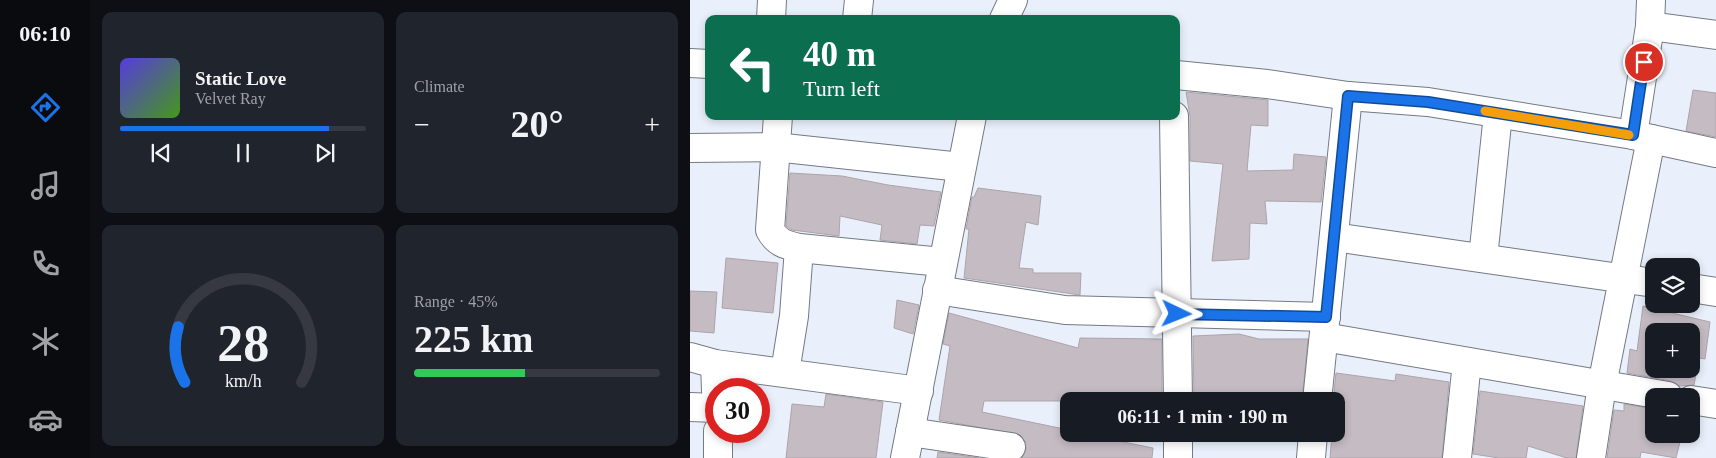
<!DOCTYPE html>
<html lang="en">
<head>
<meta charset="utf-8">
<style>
	:root { --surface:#171b24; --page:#20242c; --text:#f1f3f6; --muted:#9ea1a6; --line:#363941; --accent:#1a73e8 }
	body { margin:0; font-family:"Times New Roman",serif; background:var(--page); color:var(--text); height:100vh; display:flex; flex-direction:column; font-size:19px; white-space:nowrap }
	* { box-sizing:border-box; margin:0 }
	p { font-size:16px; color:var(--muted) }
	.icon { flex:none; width:28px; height:28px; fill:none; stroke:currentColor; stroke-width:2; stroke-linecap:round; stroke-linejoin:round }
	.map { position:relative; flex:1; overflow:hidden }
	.details { display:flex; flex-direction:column; gap:12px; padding:12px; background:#0d0f14; width:600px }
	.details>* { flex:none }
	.hud { position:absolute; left:15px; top:15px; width:475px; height:105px; border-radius:10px; box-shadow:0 2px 8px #0003; background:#0b6e4f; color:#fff; overflow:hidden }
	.tools { position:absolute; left:955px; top:258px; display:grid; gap:10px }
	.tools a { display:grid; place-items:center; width:55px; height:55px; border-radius:10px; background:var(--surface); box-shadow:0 2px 8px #0003; font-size:25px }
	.speed { position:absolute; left:15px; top:378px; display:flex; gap:10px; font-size:25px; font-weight:700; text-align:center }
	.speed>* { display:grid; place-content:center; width:65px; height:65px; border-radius:50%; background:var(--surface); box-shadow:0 2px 8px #0003; line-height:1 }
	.speed .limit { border:8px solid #d22; background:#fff; color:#111 }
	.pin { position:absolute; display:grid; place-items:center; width:42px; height:42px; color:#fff; margin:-21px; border:2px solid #fff; border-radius:50%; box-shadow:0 1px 5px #0007 }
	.me { position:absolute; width:55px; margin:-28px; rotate:92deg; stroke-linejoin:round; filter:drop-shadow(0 0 4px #0008) }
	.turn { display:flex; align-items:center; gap:18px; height:105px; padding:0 15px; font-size:22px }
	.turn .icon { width:65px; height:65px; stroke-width:2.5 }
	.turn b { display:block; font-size:35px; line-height:42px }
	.big { font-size:38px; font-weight:700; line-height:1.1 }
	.details .card { flex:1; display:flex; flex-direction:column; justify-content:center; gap:8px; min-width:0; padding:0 18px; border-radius:10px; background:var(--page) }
	.details .dial { align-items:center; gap:0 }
	.dial svg { height:130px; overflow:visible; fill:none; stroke:var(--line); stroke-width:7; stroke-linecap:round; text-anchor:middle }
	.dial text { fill:var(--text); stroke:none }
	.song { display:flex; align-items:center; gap:15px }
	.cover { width:60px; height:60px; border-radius:8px; background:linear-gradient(135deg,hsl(250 70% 55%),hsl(100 70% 35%)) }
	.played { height:5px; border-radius:2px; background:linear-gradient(90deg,var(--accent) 85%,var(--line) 85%) }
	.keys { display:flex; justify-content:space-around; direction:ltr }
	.heat { display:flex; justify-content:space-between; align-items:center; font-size:28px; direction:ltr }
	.charge { height:8px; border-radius:4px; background:linear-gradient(90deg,#34c759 45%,var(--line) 0) }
	.details .tiles { flex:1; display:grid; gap:12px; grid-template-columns:repeat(2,1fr) }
	.trip { position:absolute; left:370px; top:392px; width:285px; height:50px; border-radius:10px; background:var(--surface); box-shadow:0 2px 8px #0003; font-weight:700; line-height:50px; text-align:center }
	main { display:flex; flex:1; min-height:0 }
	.tabs { display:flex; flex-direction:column; width:90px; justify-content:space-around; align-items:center; background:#090b0e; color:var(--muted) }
	.tabs .icon { width:35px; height:35px }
	.tabs .selected { color:var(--accent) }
	.tabs b { font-size:22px; color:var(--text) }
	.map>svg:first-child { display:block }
	.building { fill:#c5bbc3; stroke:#ada3ab; fill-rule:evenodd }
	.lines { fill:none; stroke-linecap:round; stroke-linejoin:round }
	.minor-casing { stroke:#747a83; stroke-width:30 }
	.minor { stroke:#fff; stroke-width:28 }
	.route-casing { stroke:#114b97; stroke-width:12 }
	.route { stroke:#1a73e8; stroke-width:9 }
	.slow { stroke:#f59e0b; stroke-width:9 }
</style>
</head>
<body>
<main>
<nav class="tabs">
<b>06:10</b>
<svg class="icon selected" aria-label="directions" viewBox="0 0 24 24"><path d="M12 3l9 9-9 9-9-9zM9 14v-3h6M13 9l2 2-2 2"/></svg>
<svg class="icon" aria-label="music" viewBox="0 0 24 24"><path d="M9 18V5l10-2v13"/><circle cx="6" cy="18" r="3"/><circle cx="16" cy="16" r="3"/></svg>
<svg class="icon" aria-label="phone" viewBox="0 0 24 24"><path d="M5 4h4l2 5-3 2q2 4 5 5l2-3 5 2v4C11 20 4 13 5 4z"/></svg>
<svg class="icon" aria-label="climate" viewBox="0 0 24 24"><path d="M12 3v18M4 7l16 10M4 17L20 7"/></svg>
<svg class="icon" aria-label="car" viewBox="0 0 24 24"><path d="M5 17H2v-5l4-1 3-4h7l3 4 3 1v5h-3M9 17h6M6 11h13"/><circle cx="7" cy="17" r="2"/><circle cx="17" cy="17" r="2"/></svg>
</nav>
<section class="details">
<div class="tiles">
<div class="card">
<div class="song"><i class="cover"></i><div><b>Static Love</b><p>Velvet Ray</p></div></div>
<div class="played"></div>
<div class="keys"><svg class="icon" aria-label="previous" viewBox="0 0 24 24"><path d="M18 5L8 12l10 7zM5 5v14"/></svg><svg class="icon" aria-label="pause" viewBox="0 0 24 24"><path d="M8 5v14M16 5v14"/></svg><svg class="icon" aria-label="next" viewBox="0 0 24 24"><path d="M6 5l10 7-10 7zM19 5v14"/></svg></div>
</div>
<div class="card"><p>Climate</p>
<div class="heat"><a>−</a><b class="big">20°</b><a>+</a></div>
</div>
<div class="card dial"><svg viewBox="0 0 100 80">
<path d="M14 69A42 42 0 1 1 86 69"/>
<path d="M14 69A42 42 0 0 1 10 35" stroke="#1a73e8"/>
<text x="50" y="56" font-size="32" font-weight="700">28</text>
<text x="50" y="72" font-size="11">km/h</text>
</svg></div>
<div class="card"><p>Range · 45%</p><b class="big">225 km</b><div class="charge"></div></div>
</div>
</section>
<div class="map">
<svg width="1026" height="458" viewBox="0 0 1026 458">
	<rect width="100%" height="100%" fill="#eaf0fb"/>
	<g class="building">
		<polygon points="1003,90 1026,93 1026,137 996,131"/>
		<polygon points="496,92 578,100 578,126 561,125 557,171 603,170 604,154 636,157 631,202 575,201 577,224 560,223 559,259 522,261 533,164 500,161 500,116"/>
		<polygon points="100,173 152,176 198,185 251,192 244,226 230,225 227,244 190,240 192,225 150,216 149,236 102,230 96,226"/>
		<polygon points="288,188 351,196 348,225 336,222 329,268 343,269 343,273 391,273 390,295 274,278 279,229 276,229 282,197 284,197"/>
		<polygon points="36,258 88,263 83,313 32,308"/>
		<polygon points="0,291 27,292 24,333 0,331"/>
		<polygon points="207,300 229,305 223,334 204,328"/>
		<path d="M953,306l67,16 -5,37 -6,-1 -5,27 -15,1 -8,-5 -44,-8 3,-24 7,2zM964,331h37v38h-37z"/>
		<polygon points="259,313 388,348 390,338 472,339 472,401 294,401 292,412 379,430 379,434 394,434 463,448 462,458 332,458 336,449 335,441 330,435 249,420 260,346 253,344"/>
		<polygon points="549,334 569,339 618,339 612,401 504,401 503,336"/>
		<polygon points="646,373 705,381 706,374 759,382 752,458 640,458 642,434 646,434 646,401 643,401"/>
		<polygon points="790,391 893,406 886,458 877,458 838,446 836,458 809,458 783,454"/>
		<polygon points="136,394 193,402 186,458 96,458 102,404 134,407"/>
		<polygon points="934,404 964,409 964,434 992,434 986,458 951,452 950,458 917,458 924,410 934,411"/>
		<polygon points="248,452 289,458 247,458"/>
	</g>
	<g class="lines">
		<defs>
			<g id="minor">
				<polyline points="81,19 82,0"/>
				<polyline points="167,19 169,0"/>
				<polyline points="314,19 323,0"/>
				<polyline points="960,26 1026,35"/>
				<polyline points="0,63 19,64"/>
				<polyline points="486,75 577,84 658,96 738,102 943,135 1026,153"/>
				<path d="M88,116l-8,114c7,13 16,15 29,18l143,14"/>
				<polyline points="484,116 488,401"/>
				<polyline points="943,135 960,26 961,0"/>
				<polyline points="0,148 85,147 271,167"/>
				<polyline points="644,237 964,283"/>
				<polyline points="793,258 808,114"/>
				<polyline points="1001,288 1026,292"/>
				<polyline points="247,290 375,310 636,317"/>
				<polyline points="634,337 978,396"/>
				<polyline points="0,357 25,364 229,391"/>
				<polyline points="25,364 26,391"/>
				<polyline points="95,372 104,316 109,248"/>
				<polyline points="1001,400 1026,404"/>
				<polyline points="627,401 658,96"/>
				<polyline points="0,407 26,408"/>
				<polyline points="28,431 28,458"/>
				<polyline points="220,432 321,447"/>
				<polyline points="215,458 282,116"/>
				<polyline points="488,458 488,434"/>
				<polyline points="621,458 623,434"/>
				<polyline points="767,458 777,362"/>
				<polyline points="901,458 912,385 961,139"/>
			</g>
		</defs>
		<use href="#minor" class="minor-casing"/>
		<use href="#minor" class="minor"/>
	</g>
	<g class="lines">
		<defs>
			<polyline id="route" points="487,314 636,317 658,96 738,102 943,135 954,62"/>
		</defs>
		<use href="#route" class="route-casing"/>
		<use href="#route" class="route"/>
		<polyline class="slow" points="795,111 939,135"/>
	</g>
</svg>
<div class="tools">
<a><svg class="icon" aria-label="layers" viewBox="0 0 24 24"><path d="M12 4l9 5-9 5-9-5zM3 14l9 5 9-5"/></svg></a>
<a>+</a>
<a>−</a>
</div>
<div class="speed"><div class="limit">30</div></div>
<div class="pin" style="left:954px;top:62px;background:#d93025"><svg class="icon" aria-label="arrive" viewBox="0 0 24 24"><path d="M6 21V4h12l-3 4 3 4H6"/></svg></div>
<svg class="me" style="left:487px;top:314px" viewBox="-20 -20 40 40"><path d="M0-17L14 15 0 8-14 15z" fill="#1a73e8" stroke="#fff" stroke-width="4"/></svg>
<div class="trip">06:11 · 1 min · 190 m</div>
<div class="hud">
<div class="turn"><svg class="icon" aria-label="left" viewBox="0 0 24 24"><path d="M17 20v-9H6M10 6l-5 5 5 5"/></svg><div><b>40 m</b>Turn left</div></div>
</div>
</div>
</main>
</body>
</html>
